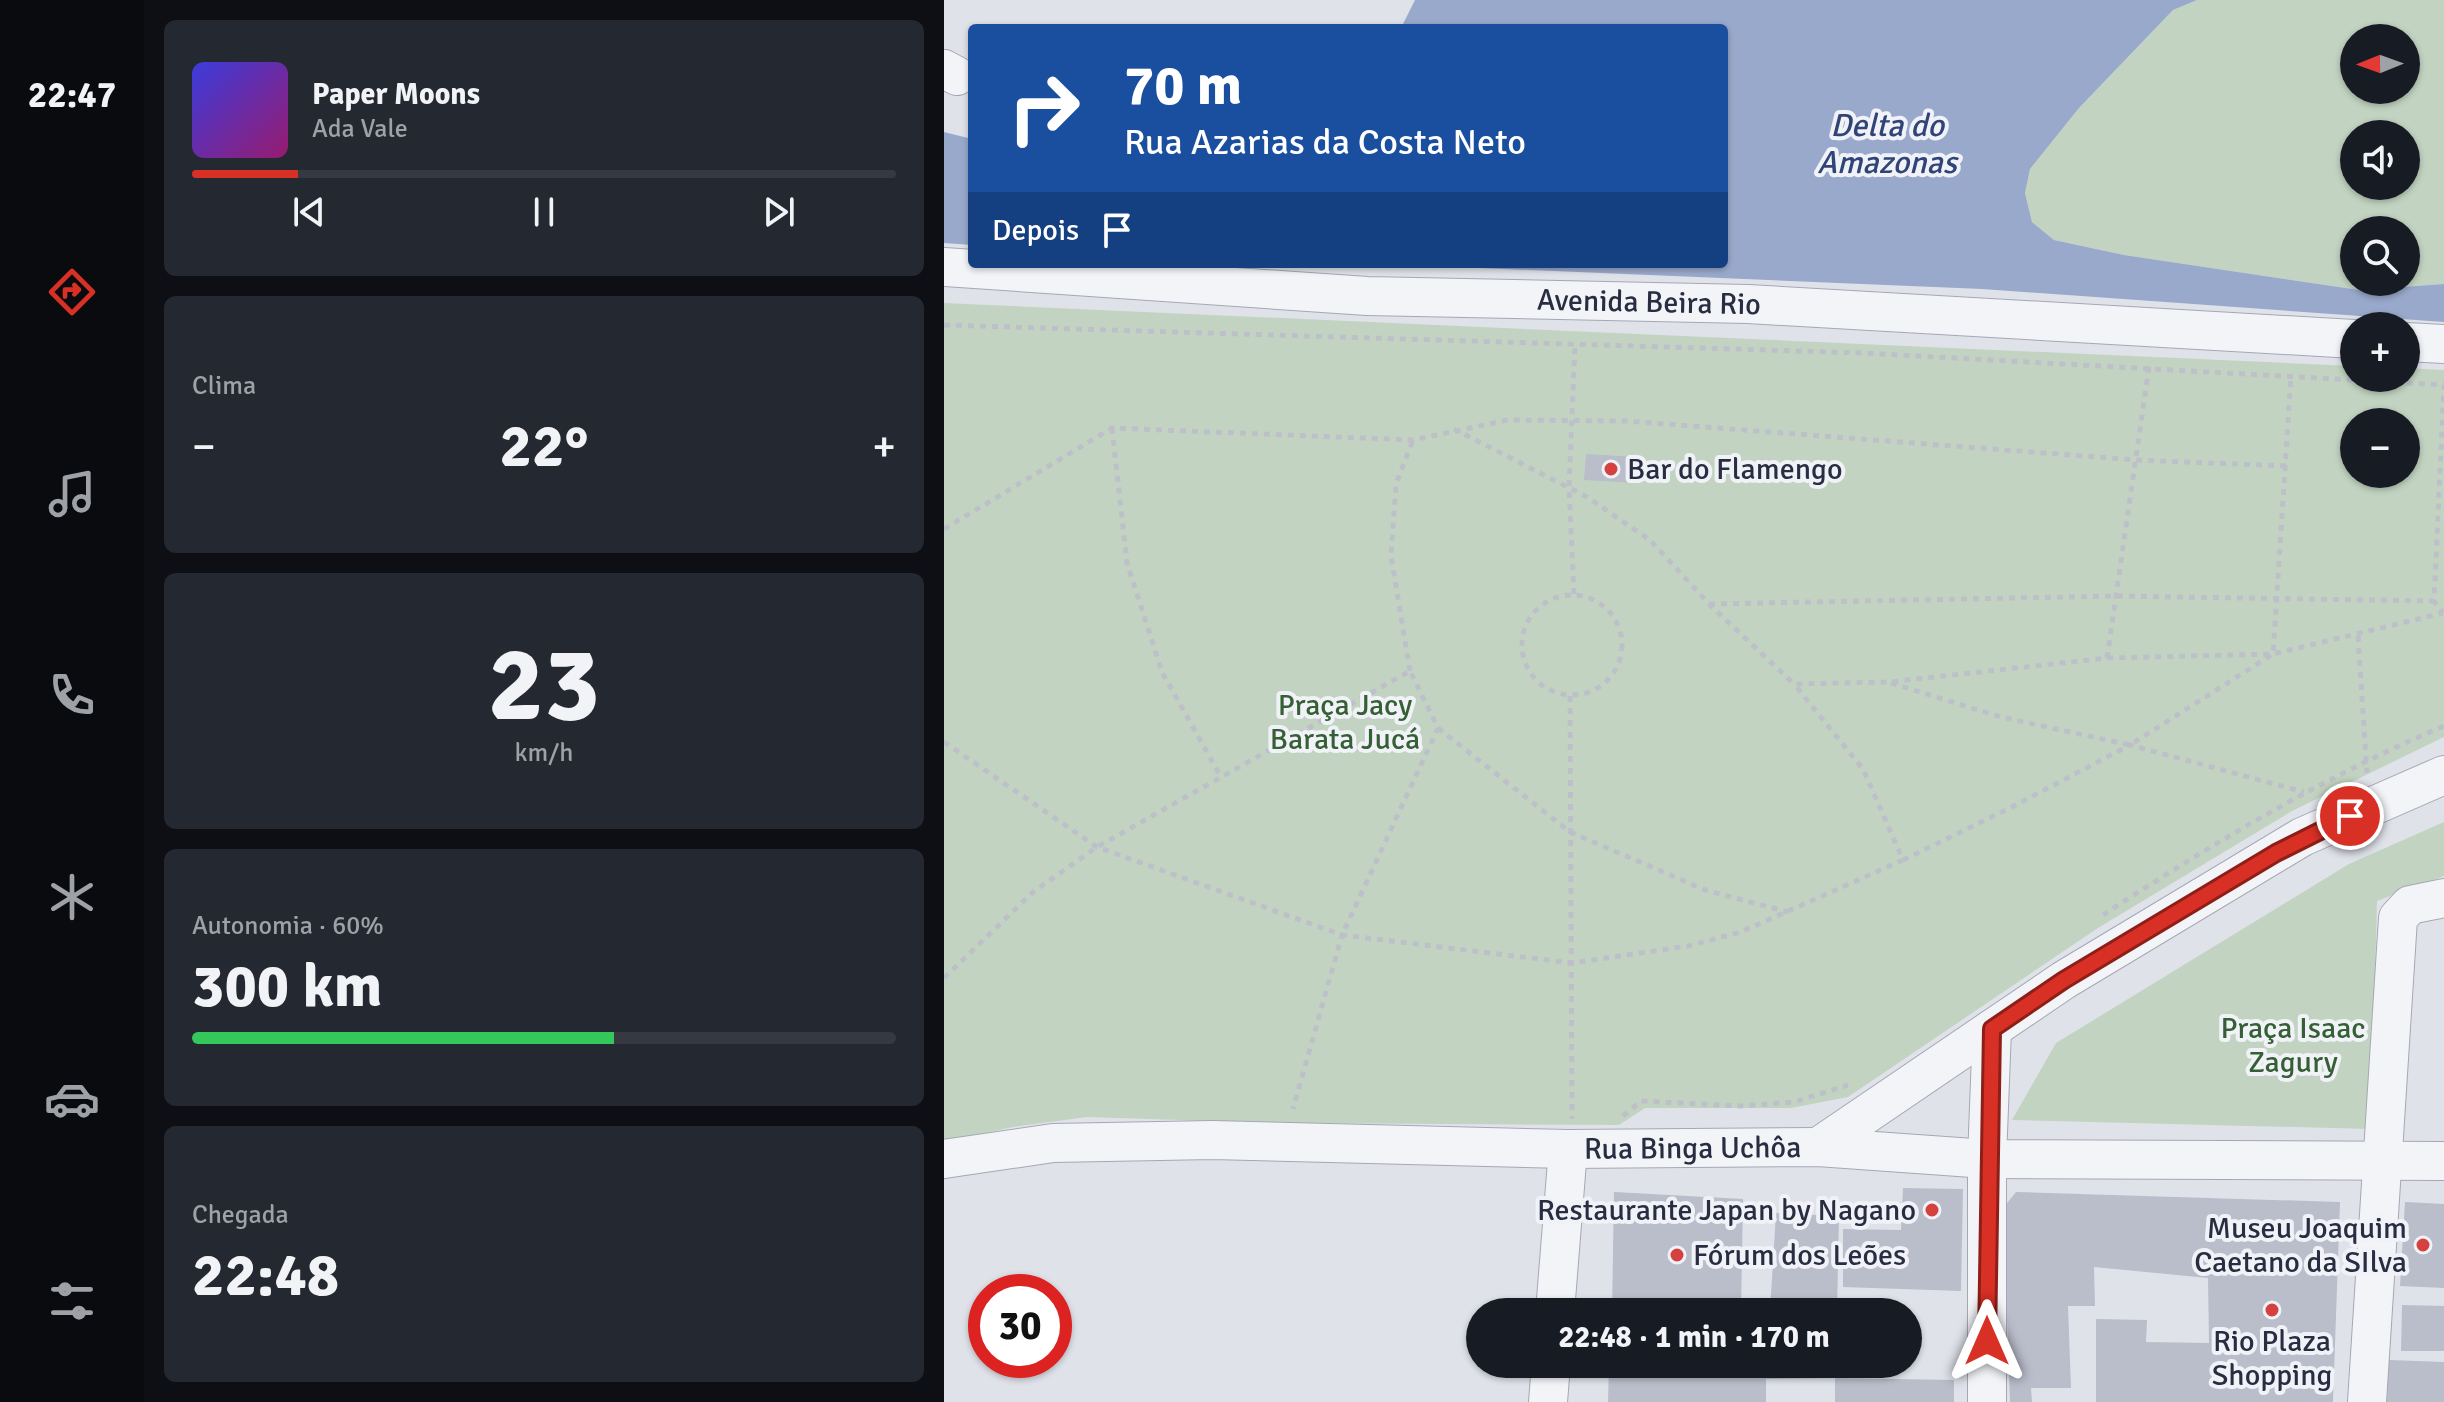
<!DOCTYPE html>
<html lang="pt">
<head>
<meta charset="utf-8">
<style>
	:root { --surface:#171b24; --page:#242831; --text:#f1f3f6; --muted:#9ea1a6; --line:#363941; --accent:#d93025 }
	body { margin:0; font-family:Signika,sans-serif; background:var(--page); color:var(--text); height:100vh; display:flex; flex-direction:column; font-size:30px; white-space:nowrap }
	* { box-sizing:border-box; margin:0 }
	p { font-size:26px; color:var(--muted) }
	.icon { flex:none; width:44px; height:44px; fill:none; stroke:currentColor; stroke-width:2; stroke-linecap:round; stroke-linejoin:round }
	.map { position:relative; flex:1; overflow:hidden }
	.sheet { display:flex; flex-direction:column; gap:20px; padding:20px; background:#0d0f14; width:800px }
	.sheet>* { flex:none }
	.banner { position:absolute; left:24px; top:24px; width:760px; height:244px; border-radius:8px; box-shadow:0 2px 6px #0004; background:#1a4fa0; color:#fff; overflow:hidden }
	.needle { width:52px; rotate:269deg }
	.tools { position:absolute; left:1396px; top:24px; display:grid; gap:16px }
	.tools a { display:grid; place-items:center; width:80px; height:80px; border-radius:50%; background:var(--surface); box-shadow:0 2px 6px #0004; font-size:40px }
	.speed { position:absolute; left:24px; top:1274px; display:flex; gap:16px; font-size:40px; font-weight:700; text-align:center }
	.speed>* { display:grid; place-content:center; width:104px; height:104px; border-radius:50%; background:var(--surface); box-shadow:0 2px 6px #0004; line-height:1 }
	.speed .limit { border:12px solid #d22; background:#fff; color:#111 }
	.pin { position:absolute; display:grid; place-items:center; width:68px; height:68px; color:#fff; margin:-34px; border:4px solid #fff; border-radius:50%; box-shadow:0 2px 8px #0007 }
	.me { position:absolute; width:88px; margin:-44px; rotate:0deg; stroke-linejoin:round; filter:drop-shadow(0 0 6px #0008) }
	.turn { display:flex; align-items:center; gap:28px; height:168px; padding:0 24px; font-size:36px }
	.turn .icon { width:104px; height:104px; stroke-width:2.5 }
	.turn b { display:block; font-size:56px; line-height:68px }
	.then { display:flex; align-items:center; height:76px; padding:0 24px; background:#0003; gap:16px; font-size:30px }
	.big { font-size:60px; font-weight:700; line-height:1.1 }
	.sheet .widget { flex:1; display:flex; flex-direction:column; justify-content:center; gap:12px; min-width:0; padding:0 28px; border-radius:12px; background:var(--page) }
	.sheet .dial { align-items:center; gap:0 }
	.dial b { font-size:104px; line-height:1 }
	.song { display:flex; align-items:center; gap:24px }
	.cover { width:96px; height:96px; border-radius:12px; background:linear-gradient(135deg,hsl(240 70% 55%),hsl(320 70% 35%)) }
	.played { height:8px; border-radius:4px; background:linear-gradient(90deg,var(--accent) 15%,var(--line) 15%) }
	.keys { display:flex; justify-content:space-around; direction:ltr }
	.heat { display:flex; justify-content:space-between; align-items:center; font-size:44px; direction:ltr }
	.charge { height:12px; border-radius:6px; background:linear-gradient(90deg,#34c759 60%,var(--line) 0) }
	.trip { position:absolute; left:522px; top:1298px; width:456px; height:80px; border-radius:40px; background:var(--surface); box-shadow:0 2px 6px #0004; font-weight:700; line-height:80px; text-align:center }
	main { display:flex; flex:1; min-height:0 }
	.dock { display:flex; flex-direction:column; width:144px; justify-content:space-around; align-items:center; background:#090b0e; color:var(--muted) }
	.dock .icon { width:56px; height:56px }
	.dock .on { color:var(--accent) }
	.dock b { font-size:36px; color:var(--text) }
	.map>svg:first-child { display:block }
	.green { fill:#c2d4c1; fill-rule:evenodd }
	.water { fill:#99a9cc }
	.building { fill:#babdca }
	.lines { fill:none; stroke-linecap:round; stroke-linejoin:round }
	.minor-casing { stroke:#a5a8b4; stroke-width:40 }
	.path { stroke:#bec0c9; stroke-width:5; stroke-dasharray:6 6; stroke-linecap:butt }
	.minor { stroke:#f3f4f8; stroke-width:38 }
	.route-casing { stroke:#8d1f18; stroke-width:20 }
	.route { stroke:#d93025; stroke-width:14 }
	.poi-dot { fill:#d5413f; stroke:#f0f2f7; stroke-width:3 }
	.labels { text-anchor:middle; stroke-width:8; stroke-linejoin:round; paint-order:stroke }
	.street-label { font-size:30px; fill:#282d42; stroke:#f0f2f7 }
	.poi-label { font-size:30px; fill:#282d42; stroke:#f0f2f7; text-anchor:start }
	.park-label { font-size:30px; fill:#355f34; stroke:#f0f2f7 }
	.water-label { font-size:32px; font-style:italic; fill:#304478; stroke:#f0f2f7 }
</style>
</head>
<body>
<main>
<nav class="dock">
<b>22:47</b>
<svg class="icon on" aria-label="directions" viewBox="0 0 24 24"><path d="M12 3l9 9-9 9-9-9zM9 14v-3h6M13 9l2 2-2 2"/></svg>
<svg class="icon" aria-label="music" viewBox="0 0 24 24"><path d="M9 18V5l10-2v13"/><circle cx="6" cy="18" r="3"/><circle cx="16" cy="16" r="3"/></svg>
<svg class="icon" aria-label="phone" viewBox="0 0 24 24"><path d="M5 4h4l2 5-3 2q2 4 5 5l2-3 5 2v4C11 20 4 13 5 4z"/></svg>
<svg class="icon" aria-label="climate" viewBox="0 0 24 24"><path d="M12 3v18M4 7l16 10M4 17L20 7"/></svg>
<svg class="icon" aria-label="car" viewBox="0 0 24 24"><path d="M5 17H2v-5l4-1 3-4h7l3 4 3 1v5h-3M9 17h6M6 11h13"/><circle cx="7" cy="17" r="2"/><circle cx="17" cy="17" r="2"/></svg>
<svg class="icon" aria-label="filters" viewBox="0 0 24 24"><path d="M4 7h16M4 17h16"/><circle cx="9" cy="7" r="2"/><circle cx="15" cy="17" r="2"/></svg>
</nav>
<section class="sheet">
<div class="widget">
<div class="song"><i class="cover"></i><div><b>Paper Moons</b><p>Ada Vale</p></div></div>
<div class="played"></div>
<div class="keys"><svg class="icon" aria-label="previous" viewBox="0 0 24 24"><path d="M18 5L8 12l10 7zM5 5v14"/></svg><svg class="icon" aria-label="pause" viewBox="0 0 24 24"><path d="M8 5v14M16 5v14"/></svg><svg class="icon" aria-label="next" viewBox="0 0 24 24"><path d="M6 5l10 7-10 7zM19 5v14"/></svg></div>
</div>
<div class="widget"><p>Clima</p>
<div class="heat"><a>−</a><b class="big">22°</b><a>+</a></div>
</div>
<div class="widget dial"><b>23</b><p>km/h</p></div>
<div class="widget"><p>Autonomia · 60%</p><b class="big">300 km</b><div class="charge"></div></div>
<div class="widget"><p>Chegada</p><b class="big">22:48</b></div>
</section>
<div class="map">
<svg width="1500" height="1402" viewBox="0 0 1500 1402">
	<rect width="100%" height="100%" fill="#e0e2ea"/>
	<g class="green">
		<path d="M1253,0h247v284l-85,6 -235,-35 -70,-15 -22,-18 -7,-29 5,-24 49,-61 94,-98zM1410,38h52v52h-52zM1410,134h52v52h-52zM1410,230h52v52h-52z"/>
		<path d="M0,303l1410,63v12h52v-10l38,2v367l-152,74 -194,117 -250,169 -57,11h-146l-26,17 -345,-2 -187,-6 -74,10 -69,15zM1410,422h52v52h-52z"/>
		<polygon points="1500,822 1500,876 1433,901 1427,1129 1068,1120 1112,1043 1405,864"/>
	</g>
	<g class="water">
		<polygon points="471,0 1253,0 1229,10 1135,108 1086,169 1081,193 1088,222 1110,240 1180,255 1415,290 1500,284 1500,322 1038,289 441,264 780,264 780,28 457,28"/>
		<polygon points="0,132 28,139 28,245 0,243"/>
	</g>
	<g class="building">
		<polygon points="642,454 693,457 692,483 640,480"/>
		<polygon points="959,1188 1019,1189 1017,1291 899,1287 899,1229 957,1230"/>
		<polygon points="670,1192 799,1199 797,1312 668,1312"/>
		<polygon points="1072,1192 1396,1202 1389,1402 1152,1402 1152,1319 1203,1320 1202,1342 1265,1343 1264,1278 1150,1267 1151,1306 1124,1306 1127,1388 1087,1388 1088,1402 1066,1402 1059,1208"/>
		<polygon points="1461,1202 1500,1204 1500,1288 1456,1286"/>
		<polygon points="832,1213 895,1216 893,1312 826,1312"/>
		<polygon points="1458,1305 1500,1306 1500,1351 1457,1351"/>
		<polygon points="1445,1360 1500,1362 1500,1402 1443,1402"/>
		<polygon points="665,1364 892,1364 891,1378 1010,1380 1010,1402 891,1402 891,1378 822,1379 822,1402 664,1402"/>
	</g>
	<g class="lines">
		<defs>
			<g id="minor">
				<polyline points="0,69 13,76"/>
				<path id="s1" d="M0,267l423,29 381,8 606,35"/>
				<polyline points="1462,342 1500,344"/>
				<polyline points="874,1147 1120,980 1358,837 1500,775"/>
				<path id="s2" d="M0,1159l109,-16 159,-3 356,9 250,-2 169,12 457,2"/>
				<polyline points="611,1312 624,1149"/>
				<polyline points="604,1402 607,1364"/>
				<polyline points="1043,1402 1043,1159 1048,1029"/>
				<polyline points="1423,1402 1454,918 1466,905 1500,898"/>
			</g>
		</defs>
		<use href="#minor" class="minor-casing"/>
		<g class="path">
			<polyline points="0,325 919,353 1500,385 1490,601 1499,613"/>
			<polyline points="168,428 183,563 218,672 277,777"/>
			<polyline points="510,429 643,497 706,540 765,604 850,684 945,682 1163,658 1329,654 1499,613"/>
			<polyline points="0,529 168,428 469,440 564,420 682,421 1192,460 1342,466"/>
			<polyline points="630,594 625,488 631,343"/>
			<circle cx="628" cy="645" r="50"/>
			<polyline points="765,604 1172,596 1490,601"/>
			<polyline points="1414,636 1423,773"/>
			<polyline points="1163,658 1205,367"/>
			<polyline points="466,671 447,556 452,484 469,440"/>
			<polyline points="947,683 1057,717 1186,745 1329,654 1347,376"/>
			<polyline points="626,696 628,1119"/>
			<polyline points="494,728 626,832 761,890 844,912"/>
			<polyline points="0,742 153,847 398,935 349,1109"/>
			<polyline points="959,860 1068,807 1186,745 1360,792"/>
			<path d="M1159,915c109,-71 220,-138 341,-189"/>
			<polyline points="0,978 89,892 153,847 466,671 494,728 398,935 628,963 744,946 797,932 959,860 919,769 850,684"/>
			<polyline points="679,1116 697,1101 796,1106 850,1102 904,1085"/>
		</g>
		<use href="#minor" class="minor"/>
	</g>
	<g class="lines">
		<defs>
			<polyline id="route" points="1043,1341 1048,1029 1120,980 1332,853 1406,816"/>
		</defs>
		<use href="#route" class="route-casing"/>
		<use href="#route" class="route"/>
	</g>
	<g class="poi-dot">
		<circle cx="667" cy="469" r="8"/>
		<circle cx="988" cy="1210" r="8"/>
		<circle cx="1479" cy="1245" r="8"/>
		<circle cx="733" cy="1255" r="8"/>
		<circle cx="1328" cy="1310" r="8"/>
	</g>
	<g class="labels">
		<g class="street-label">
			<text dy="10" stroke="none"><textPath href="#s1" startOffset="706">Avenida Beira Rio</textPath></text>
			<text dy="10" stroke="none"><textPath href="#s2" startOffset="750">Rua Binga Uchôa</textPath></text>
		</g>
		<g class="poi-label">
			<text x="683" y="479">Bar do Flamengo</text>
			<text x="972" y="1220" text-anchor="end">Restaurante Japan by Nagano</text>
			<text x="1463" y="1238" text-anchor="end">Museu Joaquim<tspan x="1463" dy="34">Caetano da SIlva</tspan></text>
			<text x="749" y="1265">Fórum dos Leões</text>
			<text x="1328" y="1351" text-anchor="middle">Rio Plaza<tspan x="1328" dy="34">Shopping</tspan></text>
		</g>
		<g class="park-label">
			<text x="401" y="715">Praça Jacy<tspan x="401" dy="34">Barata Jucá</tspan></text>
			<text x="1349" y="1038">Praça Isaac<tspan x="1349" dy="34">Zagury</tspan></text>
		</g>
		<g class="water-label">
			<text x="943" y="136">Delta do<tspan x="943" dy="37">Amazonas</tspan></text>
		</g>
	</g>
</svg>
<div class="tools">
<a><svg class="needle" viewBox="-14 -14 28 28"><path d="M0-13l5 13h-10z" fill="#e53935"/><path d="M0 13l5-13h-10z" fill="#9ea1a6"/></svg></a>
<a><svg class="icon" aria-label="sound" viewBox="0 0 24 24"><path d="M4 9h4l5-4v14l-5-4H4zM17 9q2 3 0 6"/></svg></a>
<a><svg class="icon" aria-label="search" viewBox="0 0 24 24"><circle cx="10" cy="10" r="6"/><path d="M15 15l6 6"/></svg></a>
<a>+</a>
<a>−</a>
</div>
<div class="speed"><div class="limit">30</div></div>
<div class="pin" style="left:1406px;top:816px;background:#d93025"><svg class="icon" aria-label="arrive" viewBox="0 0 24 24"><path d="M6 21V4h12l-3 4 3 4H6"/></svg></div>
<svg class="me" style="left:1043px;top:1341px" viewBox="-20 -20 40 40"><path d="M0-17L14 15 0 8-14 15z" fill="#d93025" stroke="#fff" stroke-width="4"/></svg>
<div class="trip">22:48 · 1 min · 170 m</div>
<div class="banner">
<div class="turn"><svg class="icon" aria-label="right" viewBox="0 0 24 24"><path d="M7 20v-9h11M14 6l5 5-5 5"/></svg><div><b>70 m</b>Rua Azarias da Costa Neto</div></div>
<div class="then">Depois<svg class="icon" aria-label="arrive" viewBox="0 0 24 24"><path d="M6 21V4h12l-3 4 3 4H6"/></svg></div>
</div>
</div>
</main>
</body>
</html>
